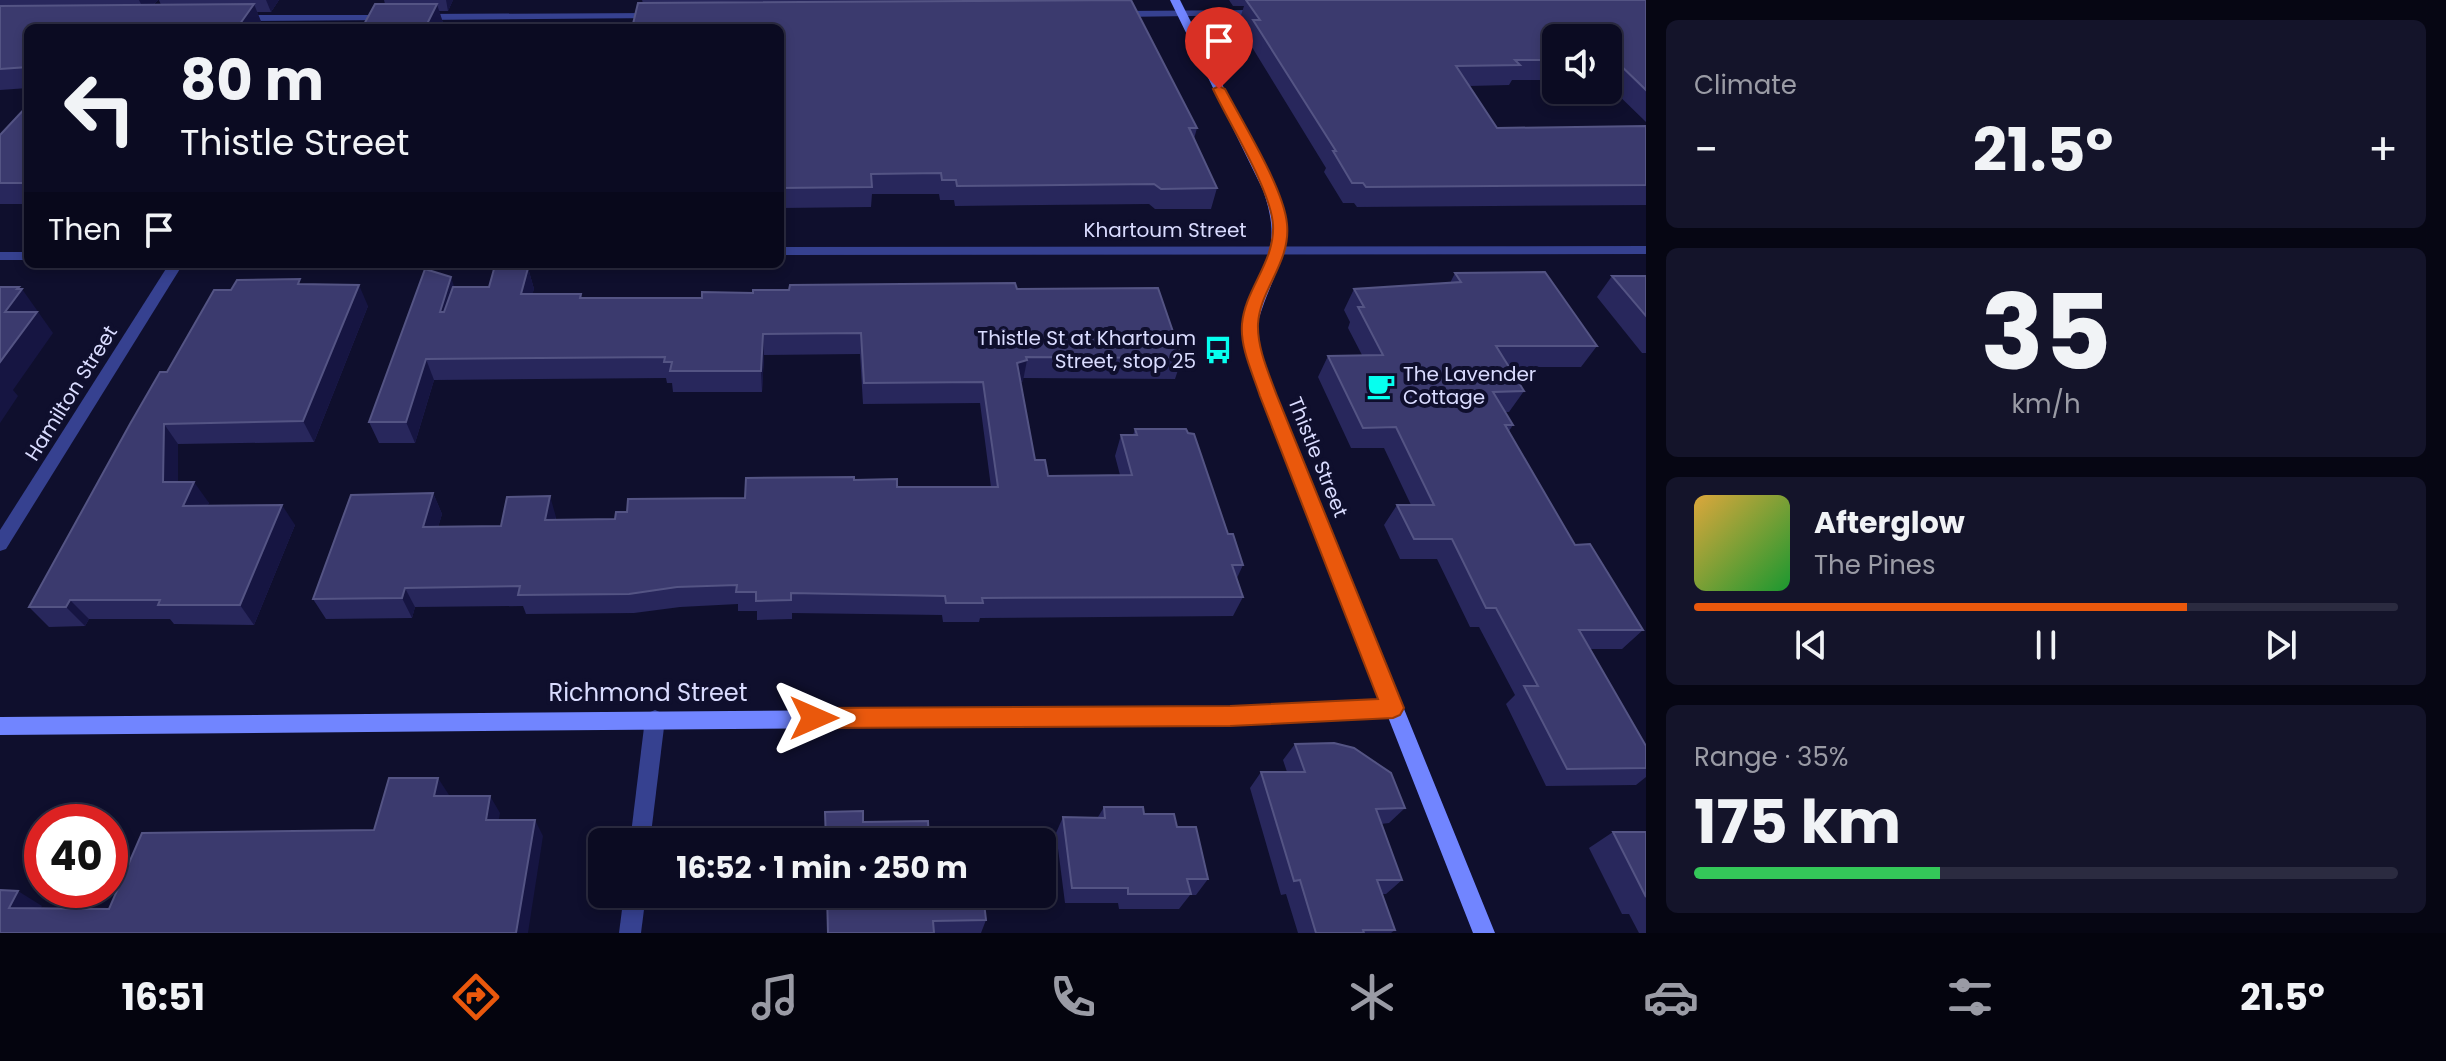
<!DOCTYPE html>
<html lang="en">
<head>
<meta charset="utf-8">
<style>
	:root { --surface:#0b0b22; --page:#14142a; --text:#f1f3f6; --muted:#9a9ba5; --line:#2b2b40; --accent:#ea580c }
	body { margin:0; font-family:Poppins,sans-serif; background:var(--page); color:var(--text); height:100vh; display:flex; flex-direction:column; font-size:30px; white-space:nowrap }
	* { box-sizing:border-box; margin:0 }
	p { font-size:26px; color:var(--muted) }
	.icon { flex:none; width:44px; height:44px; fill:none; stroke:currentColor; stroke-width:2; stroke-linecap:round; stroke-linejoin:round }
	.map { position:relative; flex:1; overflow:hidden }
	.side { display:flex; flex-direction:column; gap:20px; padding:20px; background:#060613; width:800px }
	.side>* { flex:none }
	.hud { position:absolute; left:24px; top:24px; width:760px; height:244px; border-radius:12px; box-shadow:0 4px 12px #0003,0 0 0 2px var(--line); background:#0b0b22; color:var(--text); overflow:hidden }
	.buttons { position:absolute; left:1542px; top:24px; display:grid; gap:16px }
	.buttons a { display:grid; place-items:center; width:80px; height:80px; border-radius:12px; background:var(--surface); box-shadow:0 4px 12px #0003,0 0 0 2px var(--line); font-size:40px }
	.speed { position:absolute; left:24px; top:804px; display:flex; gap:16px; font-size:40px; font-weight:700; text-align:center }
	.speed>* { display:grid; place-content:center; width:104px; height:104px; border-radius:50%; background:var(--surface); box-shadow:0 4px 12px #0003,0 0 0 2px var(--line); line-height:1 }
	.speed .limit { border:12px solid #d22; background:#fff; color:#111 }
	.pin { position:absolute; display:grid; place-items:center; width:68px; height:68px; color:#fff; margin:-82px -34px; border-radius:50% 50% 50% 0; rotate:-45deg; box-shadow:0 0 8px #0007 }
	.pin .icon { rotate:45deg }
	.me { position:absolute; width:88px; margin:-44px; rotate:90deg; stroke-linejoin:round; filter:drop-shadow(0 0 6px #0008) }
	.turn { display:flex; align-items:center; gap:28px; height:168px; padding:0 24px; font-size:36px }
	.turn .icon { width:104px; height:104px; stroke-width:2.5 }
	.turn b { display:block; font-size:56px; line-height:68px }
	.then { display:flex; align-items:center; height:76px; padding:0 24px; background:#0003; gap:16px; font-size:30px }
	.big { font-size:60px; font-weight:700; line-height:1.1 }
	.side .tile { flex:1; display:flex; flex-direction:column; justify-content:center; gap:12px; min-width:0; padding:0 28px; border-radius:12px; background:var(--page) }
	.side .dial { align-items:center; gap:0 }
	.dial b { font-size:104px; line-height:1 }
	.song { display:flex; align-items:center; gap:24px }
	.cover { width:96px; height:96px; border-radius:12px; background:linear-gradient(135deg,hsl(40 70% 55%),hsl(130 70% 35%)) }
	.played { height:8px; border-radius:4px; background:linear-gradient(90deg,var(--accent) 70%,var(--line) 70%) }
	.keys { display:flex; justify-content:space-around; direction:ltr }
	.heat { display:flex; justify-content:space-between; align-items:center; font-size:44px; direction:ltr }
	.charge { height:12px; border-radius:6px; background:linear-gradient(90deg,#34c759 35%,var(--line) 0) }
	.trip { position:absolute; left:588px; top:828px; width:468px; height:80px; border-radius:12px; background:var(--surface); box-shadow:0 4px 12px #0003,0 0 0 2px var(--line); font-weight:700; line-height:80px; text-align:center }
	.menu { display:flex; height:128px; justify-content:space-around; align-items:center; background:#04040e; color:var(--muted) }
	.menu .icon { width:56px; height:56px }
	.menu .current { color:var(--accent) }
	.menu b { font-size:36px; color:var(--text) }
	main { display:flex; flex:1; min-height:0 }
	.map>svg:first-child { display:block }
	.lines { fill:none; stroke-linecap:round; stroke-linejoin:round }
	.street { fill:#364190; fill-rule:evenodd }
	.secondary { fill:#7185ff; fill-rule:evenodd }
	.wall { fill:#28275c }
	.shaded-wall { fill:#161542 }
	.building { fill:#3b3a6e; stroke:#545484; stroke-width:2 }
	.route { fill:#ea580c; stroke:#983908; stroke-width:2 }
	.labels { text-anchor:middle; stroke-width:8; stroke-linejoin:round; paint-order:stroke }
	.street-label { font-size:20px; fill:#dadcff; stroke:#0f0f2d }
	.poi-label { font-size:20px; fill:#dadcff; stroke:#0f0f2d; text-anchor:end }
	.near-street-label { font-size:24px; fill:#dadcff; stroke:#0f0f2d }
</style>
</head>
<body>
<main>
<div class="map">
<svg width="1646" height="933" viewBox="0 0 1646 933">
	<rect width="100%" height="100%" fill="#0f0f2d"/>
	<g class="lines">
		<g class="street">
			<polygon points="1260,10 1265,13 1264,15 1120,17 1115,14 1120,11"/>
			<polygon points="656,13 661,16 660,18 420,20 415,17 420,14"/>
			<polygon points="388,15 393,18 392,20 240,21 235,18 240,15"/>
			<polygon points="1646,246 1646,254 780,255 780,247"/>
			<rect x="0" y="252" width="28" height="8"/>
			<polygon points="169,264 183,264 6,549 0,551 0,530"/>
			<polygon points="655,710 662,713 665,719 650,842 630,842 645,719 648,713"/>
			<polygon points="624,894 646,894 641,933 619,933"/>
		</g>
		<path class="secondary" d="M1170,0h10l95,190c23,63 -2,77 -18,135v12l9,32 229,564h-22l-85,-216 -158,8 -1230,10v-18l1230,-10 151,-7 -129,-331c-4,-13 -11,-28 -9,-42 1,-12 7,-25 12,-36 17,-41 23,-57 8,-101z"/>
	</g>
	<g class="wall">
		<polygon points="0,0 158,0 153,5 161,5 159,0 279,0 271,12 257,12 262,24 28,28 28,88 0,90"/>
		<polygon points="384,0 453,0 448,11 439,11 443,23 440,28 362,28 385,4"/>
		<polygon points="642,0 1131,0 1197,128 1194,139 1217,188 1211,209 1155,209 1149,204 955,206 954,200 940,200 939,194 872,194 871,207 780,208 780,28 643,3"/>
		<polygon points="1229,0 1646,0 1646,122 1608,85 1608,38 1556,38 1556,80 1512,80 1509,85 1469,86 1497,128 1646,126 1646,205 1357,207 1354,203 1343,203 1324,172 1326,168 1247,39 1249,33 1240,18 1244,6 1233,6"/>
		<polygon points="28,105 28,204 0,204 0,135"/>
		<polygon points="528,268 534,289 532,294 581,294 582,298 702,298 753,293 1017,289 1182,358 1175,379 1023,378 1023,381 1021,382 1035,460 1048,476 1120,475 1115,456 1121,435 1133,435 1135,429 1228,534 1243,565 1237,578 1243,597 1233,616 980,618 979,622 943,622 942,615 792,613 792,619 757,620 757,611 738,611 738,604 680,607 634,613 526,614 523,606 415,607 412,618 326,619 313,599 433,493 442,514 438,527 501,526 556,517 556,520 615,519 627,512 745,498 854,480 897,487 991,487 980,403 863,404 860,354 764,355 762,392 673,392 672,383 667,383 666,378 434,380 415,443 379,443 369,422 454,287 489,287"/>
		<polygon points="1455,273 1597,346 1581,367 1508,367 1524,391 1509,412 1505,412 1513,425 1509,431 1575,545 1643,630 1622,649 1590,649 1646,746 1646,777 1636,785 1546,786 1506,704 1515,695 1479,627 1470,627 1437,559 1400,559 1384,525 1397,505 1411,505 1384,448 1351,448 1318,377 1328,356 1362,355 1348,328 1350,322 1344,310 1354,289 1450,283"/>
		<polygon points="1612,276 1646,276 1646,353 1642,353 1597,297"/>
		<polygon points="303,284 368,306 314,442 178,444 178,482 209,503 207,506 295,525 254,625 174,624 170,619 89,619 85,626 49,627 29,607 167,372"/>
		<polygon points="1295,744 1405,808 1389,823 1381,824 1402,880 1386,894 1382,894 1395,930 1391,933 1298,933 1286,894 1281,895 1250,788 1261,772 1287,772 1283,760"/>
		<polygon points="1104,807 1144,814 1177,827 1208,879 1196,895 1190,895 1179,909 1119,909 1118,903 1065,903 1056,833 1063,817 1098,817"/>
		<polygon points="1613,832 1646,832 1646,933 1639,933 1629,914 1622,914 1589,848"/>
		<polygon points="827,894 986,920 981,933 828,933"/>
	</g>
	<g class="shaded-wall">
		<polygon points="139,0 158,0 145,12"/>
		<polygon points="266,0 279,0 271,12"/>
		<polygon points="446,0 453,0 448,11"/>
		<polygon points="254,4 262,24 259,28 237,28"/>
		<polygon points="437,4 443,23 440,28 425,28"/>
		<polygon points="528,268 534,289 527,315 521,294"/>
		<polygon points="451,277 458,298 448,333 440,312"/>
		<polygon points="359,285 368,306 314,442 303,421"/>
		<polygon points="19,287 21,290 22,289 53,333 13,390 18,396 0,423 0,362 5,312"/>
		<polygon points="763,334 764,355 762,392 761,371"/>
		<polygon points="426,359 434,380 415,443 406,422"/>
		<polygon points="1027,360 1023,381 1013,384 1017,363"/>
		<polygon points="164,424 178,444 178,503 163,482"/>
		<polygon points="194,482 209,503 198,526 183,506"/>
		<polygon points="433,493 442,514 432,547 423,527"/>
		<polygon points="550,496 556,517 552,540 545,520"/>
		<polygon points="282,505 295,525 254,625 240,605"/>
		<polygon points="405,588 415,607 412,618 402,598"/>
		<polygon points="70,600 89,619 85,626 66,607"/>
		<polygon points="438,778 449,795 445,813 434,796"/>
		<polygon points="490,796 500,813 496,836 486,820"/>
		<polygon points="535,820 543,836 528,933 516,933"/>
		<polygon points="18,891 42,906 34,922 9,908"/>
	</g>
	<g class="building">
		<polygon points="1131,0 1197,128 1189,128 1217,188 1161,189 1154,184 957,186 956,180 942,180 941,173 871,174 872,187 780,188 780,28 632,28 638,3"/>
		<polygon points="1246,0 1646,0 1646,90 1615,60 1608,60 1608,38 1556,38 1556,60 1515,60 1520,65 1456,66 1497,128 1646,126 1646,185 1366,187 1363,183 1352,183 1333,151 1336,151 1253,20 1260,20"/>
		<polygon points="254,4 237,28 28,28 28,67 0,69 0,6"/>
		<polygon points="375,4 437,4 425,28 362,28"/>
		<polygon points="28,105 28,183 0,183 0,135"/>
		<polygon points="528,268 521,294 581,294 580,298 702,298 702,292 753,293 753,290 789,290 790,285 1015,283 1017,289 1158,288 1182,358 1026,357 1027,360 1017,363 1035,460 1045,460 1048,476 1132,475 1121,435 1137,435 1135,429 1186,429 1188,433 1194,434 1228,534 1233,534 1243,565 1232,565 1243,597 982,598 983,603 946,603 945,596 791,593 791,600 756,601 756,592 736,592 737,585 677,587 629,594 518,595 520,586 405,588 402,598 313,599 351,495 433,493 423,527 501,526 507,497 550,496 545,520 615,519 616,512 627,512 628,499 745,498 746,478 854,477 854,480 897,479 897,487 998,487 983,382 864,383 861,333 763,334 761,371 670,371 672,362 664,362 665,357 426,359 406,422 369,422 425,269 451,277 440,312 444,312 453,287 489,287 494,269"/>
		<polygon points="1545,272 1597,346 1496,346 1524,391 1493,392 1513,425 1505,425 1575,545 1590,544 1643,630 1579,630 1646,746 1646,768 1567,769 1524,686 1538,686 1496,608 1486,608 1452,539 1414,539 1397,505 1434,505 1396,427 1363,428 1328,356 1383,355 1358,307 1364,307 1354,289 1461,282 1455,273"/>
		<polygon points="1612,276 1646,276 1646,316"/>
		<polygon points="300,279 298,284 359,285 303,421 164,424 163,482 194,482 183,506 282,505 240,605 158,605 160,600 70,600 66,607 29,607 130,424 160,372 167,372 214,290 231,290 237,280"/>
		<polygon points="0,287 19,287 17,289 22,289 5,312 37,312 0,362"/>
		<polygon points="1334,743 1354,748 1391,773 1405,808 1376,809 1402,880 1377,880 1395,930 1363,930 1364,933 1316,933 1300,880 1294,881 1261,772 1305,772 1295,744"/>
		<polygon points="389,778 438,778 434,796 490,796 486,820 535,820 516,933 0,933 0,890 18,891 9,908 109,909 142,833 374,830"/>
		<polygon points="1104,807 1143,807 1144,814 1174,814 1177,827 1196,827 1208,879 1187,879 1191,894 1128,894 1128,888 1072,888 1063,817 1105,818"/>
		<polygon points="863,811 863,822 928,821 929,842 826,842 825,812"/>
		<polygon points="1613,832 1646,832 1646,897"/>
		<polygon points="827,894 983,894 986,920 933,921 934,933 828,933"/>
	</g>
	<path class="route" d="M1219,86l6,3c18,34 59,100 62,135 4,38 -27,65 -29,100 -1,24 11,50 19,72l127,312 -4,7 -7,3 -163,8 -416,2 -7,-3 -4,-7 4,-7 7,-3 416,-2 148,-7 -118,-303c-7,-22 -20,-48 -18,-72 3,-35 33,-62 31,-99 -2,-35 -44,-102 -60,-136z"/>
	<defs>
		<symbol id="bus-bare" viewBox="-9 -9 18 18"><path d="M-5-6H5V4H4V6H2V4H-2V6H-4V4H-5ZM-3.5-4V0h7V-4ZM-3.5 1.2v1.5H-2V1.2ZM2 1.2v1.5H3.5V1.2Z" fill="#06ffef" stroke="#0f0f2d" stroke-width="2.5" paint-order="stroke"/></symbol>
		<symbol id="cafe-bare" viewBox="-9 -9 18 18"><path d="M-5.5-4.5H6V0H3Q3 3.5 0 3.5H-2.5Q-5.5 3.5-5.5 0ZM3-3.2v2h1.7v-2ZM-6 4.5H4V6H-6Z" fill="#06ffef" stroke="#0f0f2d" stroke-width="2.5" paint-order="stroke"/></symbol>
	</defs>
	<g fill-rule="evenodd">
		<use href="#bus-bare" x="1198" y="330" width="40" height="40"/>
		<use href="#cafe-bare" x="1361" y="366" width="40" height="40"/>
	</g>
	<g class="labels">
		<g class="street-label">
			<text x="1165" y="237">Khartoum Street</text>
			<text transform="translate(71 393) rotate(-58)" y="7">Hamilton Street</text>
			<text transform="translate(1318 457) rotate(68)" y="7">Thistle Street</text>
		</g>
		<g class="poi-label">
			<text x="1196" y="345">Thistle St at Khartoum<tspan x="1196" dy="23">Street, stop 25</tspan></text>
			<text x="1403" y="381" text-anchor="start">The Lavender<tspan x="1403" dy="23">Cottage</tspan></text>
		</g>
		<g class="near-street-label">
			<text x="648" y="701">Richmond Street</text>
		</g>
	</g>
</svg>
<div class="buttons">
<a><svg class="icon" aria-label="sound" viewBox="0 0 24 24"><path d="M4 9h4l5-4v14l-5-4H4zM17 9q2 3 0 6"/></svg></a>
</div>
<div class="speed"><div class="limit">40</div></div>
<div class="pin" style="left:1219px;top:89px;background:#d93025"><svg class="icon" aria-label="arrive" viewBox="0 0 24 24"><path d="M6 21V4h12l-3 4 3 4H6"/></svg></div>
<svg class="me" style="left:814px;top:718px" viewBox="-20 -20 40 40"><path d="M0-17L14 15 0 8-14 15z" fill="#ea580c" stroke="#fff" stroke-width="4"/></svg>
<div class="trip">16:52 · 1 min · 250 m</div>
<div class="hud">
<div class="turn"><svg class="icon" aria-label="left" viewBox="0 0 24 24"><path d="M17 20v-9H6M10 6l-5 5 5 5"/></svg><div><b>80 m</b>Thistle Street</div></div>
<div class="then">Then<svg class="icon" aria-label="arrive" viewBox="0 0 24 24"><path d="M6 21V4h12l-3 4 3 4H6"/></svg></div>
</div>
</div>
<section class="side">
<div class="tile"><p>Climate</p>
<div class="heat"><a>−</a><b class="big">21.5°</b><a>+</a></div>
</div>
<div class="tile dial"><b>35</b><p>km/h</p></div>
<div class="tile">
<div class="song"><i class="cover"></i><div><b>Afterglow</b><p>The Pines</p></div></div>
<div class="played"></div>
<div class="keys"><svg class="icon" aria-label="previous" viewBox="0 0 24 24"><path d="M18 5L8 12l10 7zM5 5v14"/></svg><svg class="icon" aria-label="pause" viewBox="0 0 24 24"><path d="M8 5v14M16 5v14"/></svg><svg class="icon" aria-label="next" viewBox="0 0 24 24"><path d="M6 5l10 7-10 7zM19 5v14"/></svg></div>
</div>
<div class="tile"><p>Range · 35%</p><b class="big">175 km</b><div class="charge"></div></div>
</section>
</main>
<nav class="menu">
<b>16:51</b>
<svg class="icon current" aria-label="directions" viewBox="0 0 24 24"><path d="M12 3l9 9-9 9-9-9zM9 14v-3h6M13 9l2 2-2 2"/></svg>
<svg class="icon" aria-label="music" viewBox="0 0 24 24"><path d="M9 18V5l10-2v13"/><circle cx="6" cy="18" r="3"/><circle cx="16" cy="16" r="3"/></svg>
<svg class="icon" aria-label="phone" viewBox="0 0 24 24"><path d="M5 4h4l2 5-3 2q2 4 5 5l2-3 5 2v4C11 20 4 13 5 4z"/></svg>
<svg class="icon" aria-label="climate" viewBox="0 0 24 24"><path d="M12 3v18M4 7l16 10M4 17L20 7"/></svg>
<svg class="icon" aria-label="car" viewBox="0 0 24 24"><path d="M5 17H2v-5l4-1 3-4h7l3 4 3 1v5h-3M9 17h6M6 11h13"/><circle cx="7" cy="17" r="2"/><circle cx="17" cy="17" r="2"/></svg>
<svg class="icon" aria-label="filters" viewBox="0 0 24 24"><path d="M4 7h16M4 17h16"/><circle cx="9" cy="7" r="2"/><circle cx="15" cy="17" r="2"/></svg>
<b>21.5°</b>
</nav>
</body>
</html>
